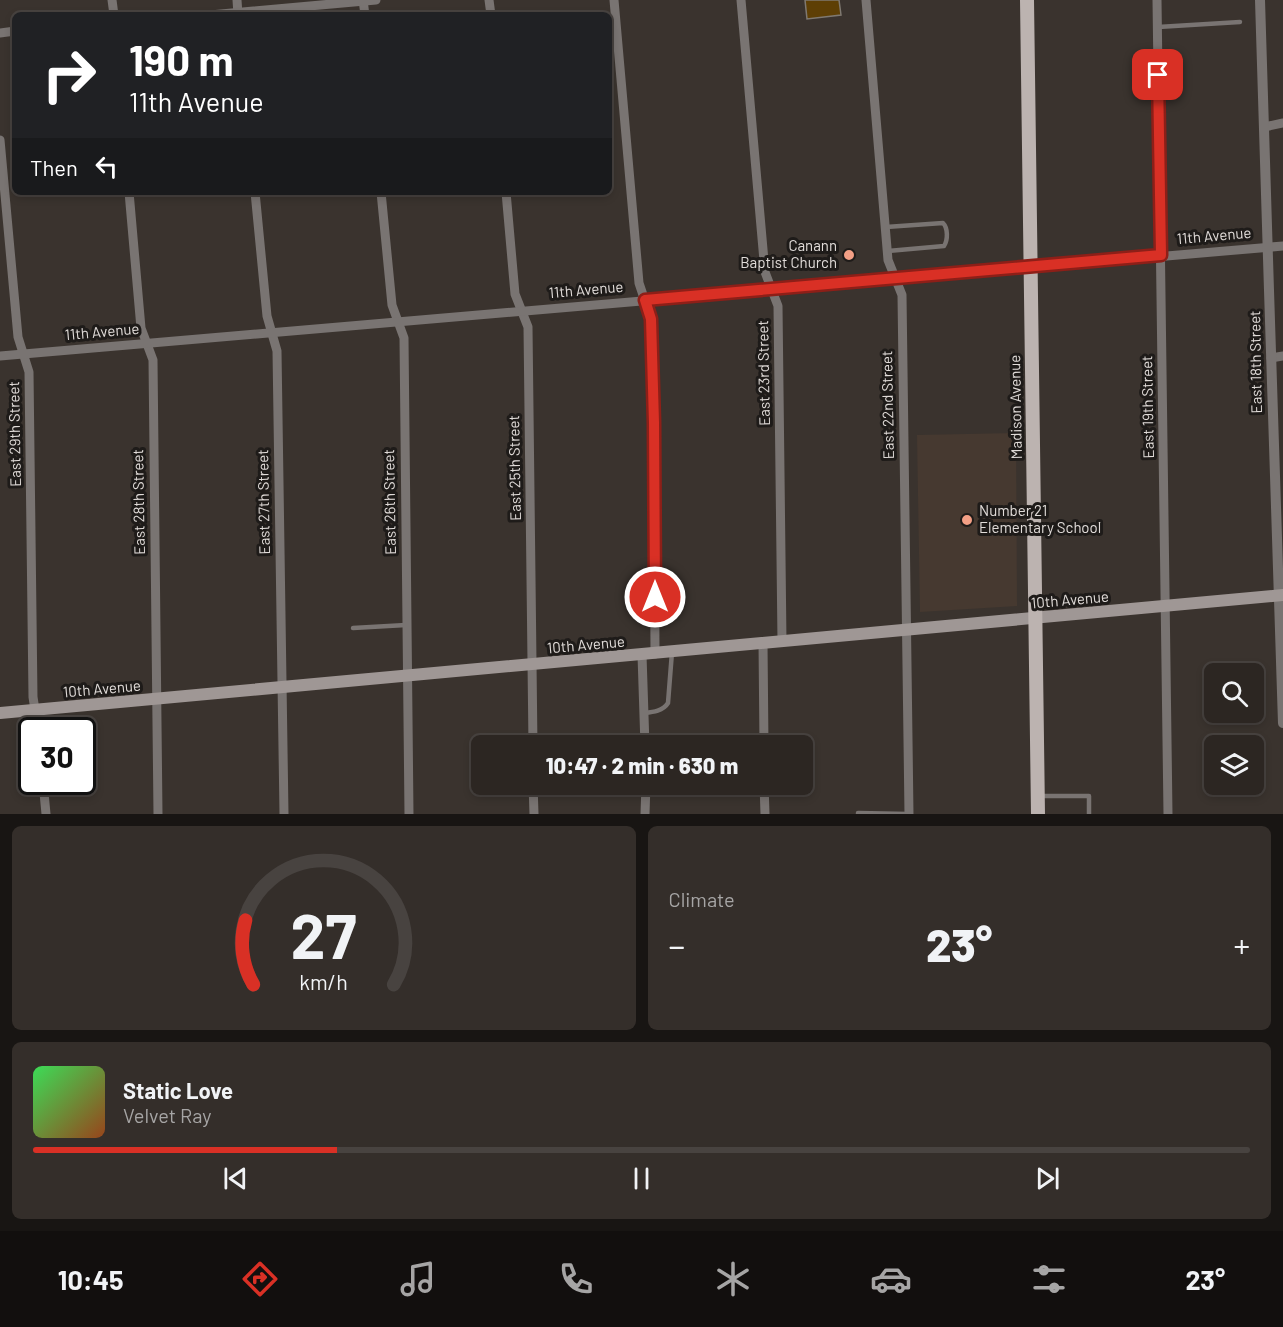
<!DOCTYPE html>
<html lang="en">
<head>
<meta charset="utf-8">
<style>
	:root { --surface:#2c2622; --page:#342e2a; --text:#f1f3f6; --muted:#a6a5a5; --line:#484340; --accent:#d93025 }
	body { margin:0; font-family:Barlow,sans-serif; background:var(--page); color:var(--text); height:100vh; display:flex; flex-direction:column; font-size:22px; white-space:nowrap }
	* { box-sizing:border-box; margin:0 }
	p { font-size:20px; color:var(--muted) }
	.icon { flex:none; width:33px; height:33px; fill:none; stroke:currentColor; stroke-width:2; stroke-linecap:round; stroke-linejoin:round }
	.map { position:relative; height:814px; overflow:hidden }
	.panel { display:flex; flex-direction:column; gap:12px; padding:12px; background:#181513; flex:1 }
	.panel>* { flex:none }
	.banner { position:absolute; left:12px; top:12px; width:600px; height:183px; border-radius:9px; box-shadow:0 3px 9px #0003,0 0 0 2px var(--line); background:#202124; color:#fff; overflow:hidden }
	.buttons { position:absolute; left:1204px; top:663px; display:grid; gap:12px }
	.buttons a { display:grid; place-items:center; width:60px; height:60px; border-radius:9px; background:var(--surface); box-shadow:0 3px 9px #0003,0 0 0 2px var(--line); font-size:30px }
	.speed { position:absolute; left:18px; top:717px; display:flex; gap:12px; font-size:30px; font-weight:700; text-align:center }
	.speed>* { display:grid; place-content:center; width:78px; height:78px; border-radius:50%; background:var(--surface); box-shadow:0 3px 9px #0003,0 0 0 2px var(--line); line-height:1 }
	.speed .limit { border:3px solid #111; border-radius:9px; background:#fff; color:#111 }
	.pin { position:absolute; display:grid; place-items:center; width:51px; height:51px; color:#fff; margin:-26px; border-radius:12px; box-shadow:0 3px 9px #0006 }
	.me { position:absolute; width:66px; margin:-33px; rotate:0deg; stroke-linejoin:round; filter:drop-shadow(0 0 4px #0008) }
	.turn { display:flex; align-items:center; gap:21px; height:126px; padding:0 18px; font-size:27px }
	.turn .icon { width:78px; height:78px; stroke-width:2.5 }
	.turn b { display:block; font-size:42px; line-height:51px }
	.then { display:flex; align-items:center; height:57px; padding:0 18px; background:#0003; gap:12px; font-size:22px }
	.big { font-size:45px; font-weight:800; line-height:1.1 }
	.panel .widget { flex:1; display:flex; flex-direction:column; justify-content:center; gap:9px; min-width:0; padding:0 21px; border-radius:9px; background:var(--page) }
	.panel .dial { align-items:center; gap:0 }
	.dial svg { height:156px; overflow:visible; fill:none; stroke:var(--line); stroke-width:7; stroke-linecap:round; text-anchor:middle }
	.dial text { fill:var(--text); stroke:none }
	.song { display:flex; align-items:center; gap:18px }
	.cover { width:72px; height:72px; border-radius:9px; background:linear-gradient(135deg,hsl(130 70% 55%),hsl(20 70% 35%)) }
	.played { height:6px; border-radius:3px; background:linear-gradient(90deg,var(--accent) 25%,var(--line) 25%) }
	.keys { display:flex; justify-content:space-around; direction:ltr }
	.heat { display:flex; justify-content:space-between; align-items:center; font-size:33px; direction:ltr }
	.panel .tiles { flex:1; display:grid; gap:12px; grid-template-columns:1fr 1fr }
	.widget:last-child { grid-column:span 2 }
	.trip { position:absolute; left:471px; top:735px; width:342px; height:60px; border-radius:9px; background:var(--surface); box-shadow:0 3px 9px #0003,0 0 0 2px var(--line); font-weight:800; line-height:60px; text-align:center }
	.tab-bar { display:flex; height:96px; justify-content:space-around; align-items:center; background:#120f0e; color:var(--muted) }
	.tab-bar .icon { width:42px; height:42px }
	.tab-bar .selected { color:var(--accent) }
	.tab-bar b { font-size:27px; color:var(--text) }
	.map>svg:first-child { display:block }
	.built { fill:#463930 }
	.building { fill:#5e3f05; stroke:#7f7971; stroke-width:1.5 }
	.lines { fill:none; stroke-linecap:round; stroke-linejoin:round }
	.service { stroke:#797472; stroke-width:4.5 }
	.minor { stroke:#797472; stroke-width:9 }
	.tertiary { stroke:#797472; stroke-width:10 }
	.secondary { stroke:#9f9795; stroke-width:12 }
	.primary { stroke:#bcb3b0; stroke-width:14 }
	.route-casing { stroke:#8d1f18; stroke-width:15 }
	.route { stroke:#d93025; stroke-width:10 }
	.poi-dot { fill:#f39f85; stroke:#1e1b19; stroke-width:2 }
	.labels { text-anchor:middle; stroke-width:6; stroke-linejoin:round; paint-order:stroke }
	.street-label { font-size:15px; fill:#e1dcd9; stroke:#1e1b19 }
	.poi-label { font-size:15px; fill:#e1dcd9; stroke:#1e1b19; text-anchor:end }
</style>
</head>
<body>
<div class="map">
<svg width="1283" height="814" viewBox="0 0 1283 814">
	<rect width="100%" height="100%" fill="#3a332e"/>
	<polygon class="built" points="1016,433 1017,606 920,612 917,435"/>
	<polygon class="building" points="805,0 839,0 841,15 807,19"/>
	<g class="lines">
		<g class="service">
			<polyline points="1158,27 1240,22"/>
			<path d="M886,227l57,-4c5,5 5,17 1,23l-56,5"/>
			<polyline points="353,628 406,625"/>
			<path d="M644,713c9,-1 19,-2 24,-10l4,-51"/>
			<polyline points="1040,796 1089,796 1089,814"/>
			<polyline points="858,813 909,814"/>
		</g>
		<g class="minor">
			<polyline points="112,0 114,15"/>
			<polyline points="237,0 238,15"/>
			<polyline points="363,0 365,15"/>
			<polyline points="489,0 491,15"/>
			<polyline points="614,0 639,283 651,319 654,423 655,654"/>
			<polyline points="741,0 765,272 778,306 782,641"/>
			<polyline points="866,0 888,260 902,295 909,814"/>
			<polyline points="1157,0 1168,814"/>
			<polyline points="210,15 376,0"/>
			<polyline points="0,33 15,31"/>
			<polyline points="1264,127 1283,123"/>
			<polyline points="0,140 18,337 29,372 33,697 38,730"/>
			<polyline points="129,192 141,328 153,360 158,814"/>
			<polyline points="255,192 267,316 277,351 284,814"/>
			<polyline points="381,192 392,305 404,338 409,814"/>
			<polyline points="506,192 515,294 528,327 533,746"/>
			<polyline points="0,356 1283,246"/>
			<polyline points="1271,358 1283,356"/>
			<polyline points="763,643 764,746"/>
			<polyline points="642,655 645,746"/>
			<polyline points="43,782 46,814"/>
			<polyline points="533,784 534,814"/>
			<polyline points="764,784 765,814"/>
			<polyline points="645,814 646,784"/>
		</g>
		<path class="tertiary" d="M1260,0c8,241 14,482 23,723"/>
		<polyline class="secondary" points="0,713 1283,595"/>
		<polyline class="primary" points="1027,0 1038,814"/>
	</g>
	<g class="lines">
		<defs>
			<polyline id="route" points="655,597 654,423 651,319 645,300 1161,255 1158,75"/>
		</defs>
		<use href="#route" class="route-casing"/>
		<use href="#route" class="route"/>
	</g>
	<g class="poi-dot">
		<circle cx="849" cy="255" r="6"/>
		<circle cx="967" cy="520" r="6"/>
	</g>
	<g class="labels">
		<g class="street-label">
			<text transform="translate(1214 236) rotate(-5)" y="5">11th Avenue</text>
			<text transform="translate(586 290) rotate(-5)" y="5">11th Avenue</text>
			<text transform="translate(102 332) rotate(-5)" y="5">11th Avenue</text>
			<text transform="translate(1256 362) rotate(-91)" y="5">East 18th Street</text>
			<text transform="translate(764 373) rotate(-91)" y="5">East 23rd Street</text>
			<text transform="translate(888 405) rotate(-91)" y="5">East 22nd Street</text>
			<text transform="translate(1016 407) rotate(-91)" y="5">Madison Avenue</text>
			<text transform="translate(1148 407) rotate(-91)" y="5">East 19th Street</text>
			<text transform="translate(15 434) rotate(-91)" y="5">East 29th Street</text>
			<text transform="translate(515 468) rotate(-91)" y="5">East 25th Street</text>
			<text transform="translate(139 502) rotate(-91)" y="5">East 28th Street</text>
			<text transform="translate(264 502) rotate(-91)" y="5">East 27th Street</text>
			<text transform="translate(390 502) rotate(-91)" y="5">East 26th Street</text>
			<text transform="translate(1070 600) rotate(-5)" y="5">10th Avenue</text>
			<text transform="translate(586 645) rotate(-5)" y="5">10th Avenue</text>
			<text transform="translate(102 689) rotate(-5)" y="5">10th Avenue</text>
		</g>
		<g class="poi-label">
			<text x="837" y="251">Canann<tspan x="837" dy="17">Baptist Church</tspan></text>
			<text x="979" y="516" text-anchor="start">Number 21<tspan x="979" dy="17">Elementary School</tspan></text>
		</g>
	</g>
</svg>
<div class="buttons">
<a><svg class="icon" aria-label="search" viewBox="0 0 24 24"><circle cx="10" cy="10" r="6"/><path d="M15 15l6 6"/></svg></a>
<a><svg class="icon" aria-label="layers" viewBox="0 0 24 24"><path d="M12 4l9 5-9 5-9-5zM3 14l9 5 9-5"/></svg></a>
</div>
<div class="speed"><div class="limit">30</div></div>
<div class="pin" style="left:1158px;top:75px;background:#d93025"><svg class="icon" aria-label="arrive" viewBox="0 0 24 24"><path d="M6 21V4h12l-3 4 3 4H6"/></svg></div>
<svg class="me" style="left:655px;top:597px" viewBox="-20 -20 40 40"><circle r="17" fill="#d93025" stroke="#fff" stroke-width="3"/><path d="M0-11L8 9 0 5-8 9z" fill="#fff"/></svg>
<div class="trip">10:47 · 2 min · 630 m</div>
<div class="banner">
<div class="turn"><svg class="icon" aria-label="right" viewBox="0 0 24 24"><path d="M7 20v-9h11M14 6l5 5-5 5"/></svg><div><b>190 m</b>11th Avenue</div></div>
<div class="then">Then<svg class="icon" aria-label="left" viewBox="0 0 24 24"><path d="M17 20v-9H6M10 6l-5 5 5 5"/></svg></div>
</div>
</div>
<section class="panel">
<div class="tiles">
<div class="widget dial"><svg viewBox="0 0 100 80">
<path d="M14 69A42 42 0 1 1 86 69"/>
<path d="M14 69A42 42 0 0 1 10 36" stroke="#d93025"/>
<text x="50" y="56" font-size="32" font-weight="700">27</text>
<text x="50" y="72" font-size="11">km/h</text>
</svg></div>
<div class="widget"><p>Climate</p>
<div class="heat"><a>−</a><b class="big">23°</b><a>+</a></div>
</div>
<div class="widget">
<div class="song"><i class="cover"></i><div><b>Static Love</b><p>Velvet Ray</p></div></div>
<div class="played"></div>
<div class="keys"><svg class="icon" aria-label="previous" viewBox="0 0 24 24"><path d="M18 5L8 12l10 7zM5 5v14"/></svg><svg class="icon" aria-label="pause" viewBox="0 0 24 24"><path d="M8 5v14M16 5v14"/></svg><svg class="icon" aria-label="next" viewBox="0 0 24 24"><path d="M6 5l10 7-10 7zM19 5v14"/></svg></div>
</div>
</div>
</section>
<nav class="tab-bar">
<b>10:45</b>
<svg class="icon selected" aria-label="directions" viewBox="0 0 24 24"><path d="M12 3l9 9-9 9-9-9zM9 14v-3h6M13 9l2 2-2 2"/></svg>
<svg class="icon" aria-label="music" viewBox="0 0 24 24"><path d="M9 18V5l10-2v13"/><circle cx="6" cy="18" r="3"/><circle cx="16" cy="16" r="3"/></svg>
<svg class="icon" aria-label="phone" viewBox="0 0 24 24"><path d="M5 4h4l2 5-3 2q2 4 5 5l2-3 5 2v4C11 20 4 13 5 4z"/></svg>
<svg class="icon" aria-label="climate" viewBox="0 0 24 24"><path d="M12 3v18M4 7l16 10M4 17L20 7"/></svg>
<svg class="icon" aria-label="car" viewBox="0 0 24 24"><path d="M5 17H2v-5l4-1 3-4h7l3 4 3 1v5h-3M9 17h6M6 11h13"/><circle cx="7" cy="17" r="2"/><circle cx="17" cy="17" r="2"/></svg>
<svg class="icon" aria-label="filters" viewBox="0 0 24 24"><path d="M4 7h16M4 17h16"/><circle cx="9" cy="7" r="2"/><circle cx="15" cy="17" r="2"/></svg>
<b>23°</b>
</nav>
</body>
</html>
